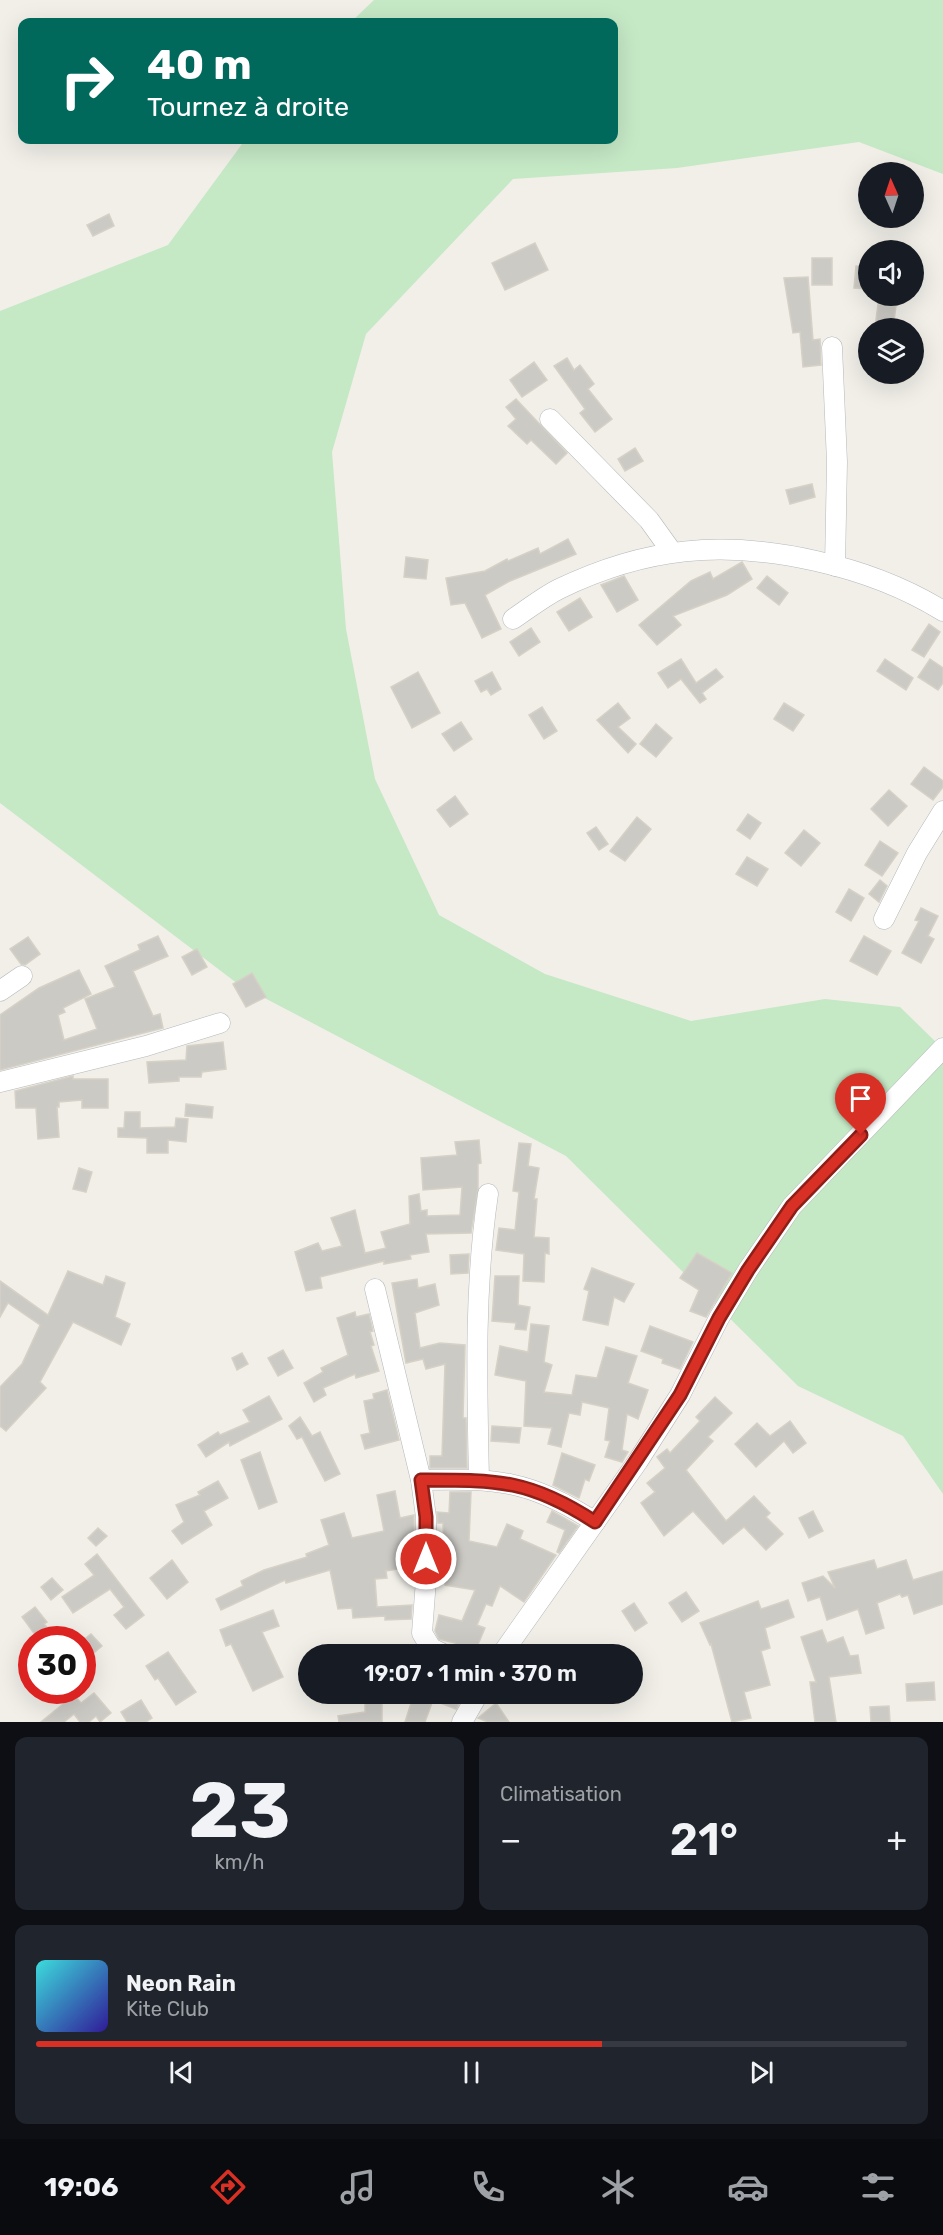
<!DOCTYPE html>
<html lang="fr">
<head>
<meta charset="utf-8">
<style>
	:root { --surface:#171b24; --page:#20242c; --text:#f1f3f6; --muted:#9ea1a6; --line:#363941; --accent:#d93025 }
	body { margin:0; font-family:Rubik,sans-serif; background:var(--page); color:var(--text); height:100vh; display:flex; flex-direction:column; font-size:22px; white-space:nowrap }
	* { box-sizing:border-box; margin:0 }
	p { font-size:20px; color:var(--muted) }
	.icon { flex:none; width:33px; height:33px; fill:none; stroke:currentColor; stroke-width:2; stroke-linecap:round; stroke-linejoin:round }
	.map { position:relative; height:1722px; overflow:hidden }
	.details { display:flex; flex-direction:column; gap:15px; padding:15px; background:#0d0f14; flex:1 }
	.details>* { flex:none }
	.banner { position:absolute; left:18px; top:18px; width:600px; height:126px; border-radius:12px; box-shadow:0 6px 24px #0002; background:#00695c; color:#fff; overflow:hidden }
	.needle { width:39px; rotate:357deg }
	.controls { position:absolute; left:858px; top:162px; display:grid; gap:12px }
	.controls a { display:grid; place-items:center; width:66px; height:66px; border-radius:50%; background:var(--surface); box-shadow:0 6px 24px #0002; font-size:30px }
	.speed { position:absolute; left:18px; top:1626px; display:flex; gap:12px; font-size:30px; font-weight:700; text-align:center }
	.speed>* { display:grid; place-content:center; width:78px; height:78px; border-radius:50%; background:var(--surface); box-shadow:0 6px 24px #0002; line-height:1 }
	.speed .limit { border:9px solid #d22; background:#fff; color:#111 }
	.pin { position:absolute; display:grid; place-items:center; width:51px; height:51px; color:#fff; margin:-62px -26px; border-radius:50% 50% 50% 0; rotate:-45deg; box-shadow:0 0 6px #0007 }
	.pin .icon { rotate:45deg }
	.me { position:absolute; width:66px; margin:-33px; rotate:0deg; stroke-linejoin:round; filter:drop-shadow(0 0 4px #0008) }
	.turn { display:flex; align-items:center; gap:21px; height:126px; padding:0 30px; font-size:27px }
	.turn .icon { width:78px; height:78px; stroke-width:2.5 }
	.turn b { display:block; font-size:42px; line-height:51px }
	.big { font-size:45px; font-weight:600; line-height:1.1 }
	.details .widget { flex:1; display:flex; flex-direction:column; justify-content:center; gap:9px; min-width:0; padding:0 21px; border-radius:12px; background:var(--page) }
	.details .dial { align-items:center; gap:0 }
	.dial b { font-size:78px; line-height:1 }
	.song { display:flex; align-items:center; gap:18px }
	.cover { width:72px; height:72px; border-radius:9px; background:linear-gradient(135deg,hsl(180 70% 55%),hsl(250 70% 35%)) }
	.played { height:6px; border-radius:3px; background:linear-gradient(90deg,var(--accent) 65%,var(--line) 65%) }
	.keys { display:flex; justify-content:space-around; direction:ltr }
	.heat { display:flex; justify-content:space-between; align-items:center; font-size:33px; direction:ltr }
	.details .tiles { flex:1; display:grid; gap:15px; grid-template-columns:1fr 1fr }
	.widget:last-child { grid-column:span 2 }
	.trip { position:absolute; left:298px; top:1644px; width:345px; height:60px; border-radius:30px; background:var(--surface); box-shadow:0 6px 24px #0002; font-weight:600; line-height:60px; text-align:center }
	.menu { display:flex; height:96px; justify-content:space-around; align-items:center; background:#090b0e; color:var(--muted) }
	.menu .icon { width:42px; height:42px }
	.menu .current { color:var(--accent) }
	.menu b { font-size:27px; color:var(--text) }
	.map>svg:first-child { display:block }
	.green { fill:#c5e8c5 }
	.building { fill:#cccac5; stroke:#d6d1c6; stroke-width:1.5 }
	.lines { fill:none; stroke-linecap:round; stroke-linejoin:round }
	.minor-casing { stroke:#b5b8bc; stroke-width:21 }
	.minor { stroke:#fff; stroke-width:20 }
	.route-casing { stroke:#8d1f18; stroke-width:15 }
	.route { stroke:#d93025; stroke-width:10 }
</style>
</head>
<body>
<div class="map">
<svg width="943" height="1722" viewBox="0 0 943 1722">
	<rect width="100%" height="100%" fill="#f1efe8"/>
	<polygon class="green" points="374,0 943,0 943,174 859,142 677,168 513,179 366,334 332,452 346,629 375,779 439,915 545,974 691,1021 825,999 900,1007 943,1049 943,1494 903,1436 798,1386 566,1156 238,984 0,803 0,311 168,245 245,140 614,140 614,22 351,22"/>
	<g class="building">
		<polygon points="109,214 114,226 93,236 87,225"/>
		<polygon points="535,243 548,270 505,290 492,263"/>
		<rect x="812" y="258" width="20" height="27"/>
		<polygon points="856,266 868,267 868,289 854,288"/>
		<polygon points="808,277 813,340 820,339 821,365 803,367 800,332 793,333 784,278"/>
		<polygon points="878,304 896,306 893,328 875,328"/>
		<polygon points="567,358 574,370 580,365 594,384 588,389 612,419 595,432 580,413 585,409 554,366"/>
		<polygon points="534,362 547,380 522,397 510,380"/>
		<polygon points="516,399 567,453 556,464 531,440 527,444 508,426 516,419 506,407"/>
		<polygon points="635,448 643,461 625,471 618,459"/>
		<polygon points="812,484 815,497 790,504 786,490"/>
		<polygon points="568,539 576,554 510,581 485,595 501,629 482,638 465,603 451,605 446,578 485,571 507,559 508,561 538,548 540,554"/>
		<polygon points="406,557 428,560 426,579 404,577"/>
		<polygon points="742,562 752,579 727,595 673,616 681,625 657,645 639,625 691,581 710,572 713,579"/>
		<polygon points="624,576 638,600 617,612 601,585"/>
		<polygon points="767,576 788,593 779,605 757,588"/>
		<polygon points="580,598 592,617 569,631 557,612"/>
		<polygon points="929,624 940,632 924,657 912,650"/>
		<polygon points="531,628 540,642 519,656 510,642"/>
		<polygon points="681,659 696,683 716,669 723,677 702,693 706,699 700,703 681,679 668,688 658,673"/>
		<polygon points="885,659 913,678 906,690 877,671"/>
		<polygon points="930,659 943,668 943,683 938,690 918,677"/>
		<polygon points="418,672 440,713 412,728 391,687"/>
		<polygon points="492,672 501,689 491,695 487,689 481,692 475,681"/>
		<polygon points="618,703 630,718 618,727 636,744 628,753 597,720"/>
		<polygon points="784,703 804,715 793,731 774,719"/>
		<polygon points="542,707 557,731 544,739 529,715"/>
		<polygon points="461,722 472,739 454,751 442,734"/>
		<polygon points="656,724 672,738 656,757 640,744"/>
		<polygon points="924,767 943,781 943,787 933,800 911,784"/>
		<polygon points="889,790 907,806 888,826 871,809"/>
		<polygon points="455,796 468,814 450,827 437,810"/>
		<polygon points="748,814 761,823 750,839 737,830"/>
		<polygon points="637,817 651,829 625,861 610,851"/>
		<polygon points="596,827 608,844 599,850 587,833"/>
		<polygon points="804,830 820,843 801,866 785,853"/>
		<polygon points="880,841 898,853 882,876 865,865"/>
		<polygon points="747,857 768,869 757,886 736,874"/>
		<polygon points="880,880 887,886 879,902 869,894"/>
		<polygon points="849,889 864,898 851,921 836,912"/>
		<polygon points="921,908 938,916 928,936 934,939 921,963 902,953 919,921 915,920"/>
		<polygon points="158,936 168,956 133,971 153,1016 160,1014 163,1028 0,1070 0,1015 39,988 79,970 91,994 63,1008 65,1012 58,1015 64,1040 97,1029 85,999 115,987 105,966 140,950 138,945"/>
		<polygon points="864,936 891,951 877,975 850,961"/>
		<polygon points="28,937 40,954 25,965 21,964 10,949"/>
		<polygon points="197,949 207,967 192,975 182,957"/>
		<polygon points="252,973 266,997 246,1007 233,984"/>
		<polygon points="223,1042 226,1069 202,1072 201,1077 179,1077 179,1081 149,1083 147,1062 186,1060 187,1046"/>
		<polygon points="73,1076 73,1079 108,1079 108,1108 82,1108 82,1100 59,1102 59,1107 57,1107 59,1137 38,1139 36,1108 16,1108 15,1091"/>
		<polygon points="186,1104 213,1107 212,1118 185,1116"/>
		<polygon points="125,1112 140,1112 140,1128 175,1127 176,1118 188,1119 186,1142 168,1140 168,1153 147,1153 147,1138 118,1137 118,1128 124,1128"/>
		<polygon points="479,1140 481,1163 478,1164 478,1188 471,1233 426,1234 429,1252 410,1255 411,1259 384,1264 384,1261 320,1277 322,1288 306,1291 295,1252 318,1243 322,1251 342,1246 331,1218 355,1210 365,1253 386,1248 381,1232 410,1224 409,1196 419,1194 421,1211 427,1210 427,1216 460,1215 462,1187 423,1190 421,1158 457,1155 455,1142"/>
		<polygon points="519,1143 531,1144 528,1166 539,1168 534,1199 537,1199 534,1237 549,1238 549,1254 545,1253 544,1282 523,1281 524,1254 496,1250 499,1228 515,1230 519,1192 513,1191"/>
		<polygon points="79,1168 92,1172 86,1192 73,1189"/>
		<polygon points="697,1253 732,1273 706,1317 690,1311 699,1290 680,1278"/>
		<polygon points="469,1254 468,1273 451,1274 450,1255"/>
		<polygon points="592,1268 634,1284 624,1302 614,1297 608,1325 583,1320 589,1291 584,1289"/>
		<polygon points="68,1271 103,1285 106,1276 125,1283 115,1317 130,1324 121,1345 73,1322 40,1382 46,1388 6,1431 0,1426 0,1387 22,1364 40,1325 8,1303 0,1317 0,1281 48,1315"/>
		<polygon points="495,1276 519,1276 518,1305 530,1307 526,1330 515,1329 516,1323 492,1321"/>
		<polygon points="417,1279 418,1288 435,1284 439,1305 415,1313 420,1348 440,1343 465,1345 463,1418 466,1418 467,1468 430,1468 430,1456 442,1456 445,1364 426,1369 423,1359 406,1363 392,1283"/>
		<polygon points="355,1312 356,1317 369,1314 373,1331 370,1332 374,1345 371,1346 379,1371 356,1378 355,1374 323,1388 326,1395 314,1402 304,1383 323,1372 321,1368 348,1355 337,1318"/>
		<polygon points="531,1324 549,1326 544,1362 552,1365 544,1392 572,1395 576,1375 597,1378 606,1347 637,1356 628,1383 648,1390 638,1419 627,1414 622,1450 628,1452 622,1462 605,1457 610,1441 605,1440 609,1408 582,1402 580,1415 569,1413 561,1447 548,1444 552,1428 524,1426 526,1381 495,1375 500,1346 528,1352"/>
		<polygon points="650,1326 693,1342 680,1369 662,1363 663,1359 641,1351"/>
		<polygon points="283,1350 293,1368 278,1376 268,1358"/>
		<polygon points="242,1353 248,1364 237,1370 232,1358"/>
		<polygon points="387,1390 399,1440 365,1449 361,1435 370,1433 364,1401 374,1399 373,1394"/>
		<polygon points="269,1396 282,1419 230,1446 229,1442 206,1457 198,1445 218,1432 220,1435 250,1422 243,1410"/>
		<polygon points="715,1397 732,1413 708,1437 713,1441 686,1470 726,1521 754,1496 770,1513 766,1517 783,1534 766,1550 744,1527 723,1544 693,1511 664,1536 641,1503 655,1492 647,1483 665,1468 657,1457 667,1449 670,1453 700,1421 696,1417"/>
		<polygon points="300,1417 312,1436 320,1432 340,1474 325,1481 302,1437 297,1439 289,1426"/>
		<polygon points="790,1421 806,1443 793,1453 784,1441 756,1467 735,1444 757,1423 770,1436"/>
		<polygon points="492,1426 521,1428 519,1443 491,1441"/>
		<polygon points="260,1452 277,1502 259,1509 241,1460"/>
		<polygon points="562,1453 595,1465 589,1481 585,1479 579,1498 553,1485"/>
		<polygon points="218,1481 228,1498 204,1511 212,1525 182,1544 172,1531 184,1522 176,1505 200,1495 198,1492"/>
		<polygon points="395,1491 400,1518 414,1515 414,1566 386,1571 387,1578 375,1579 377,1607 412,1605 411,1619 385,1620 385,1616 353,1618 352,1608 338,1609 330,1570 286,1583 285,1580 221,1610 216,1599 243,1586 241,1581 264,1570 307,1557 306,1554 329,1545 321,1520 344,1513 352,1538 384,1531 377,1495"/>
		<polygon points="450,1492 471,1492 469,1541 497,1547 507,1524 523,1531 520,1539 556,1555 524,1602 500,1586 492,1606 486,1604 477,1625 485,1628 474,1654 455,1652 455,1643 439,1639 435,1631 439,1615 462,1621 475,1590 445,1585 443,1523 438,1523 437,1512 449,1513"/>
		<polygon points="552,1511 578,1526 559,1553 557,1552 565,1530 547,1522"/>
		<polygon points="813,1511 823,1531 809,1538 799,1518"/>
		<polygon points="98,1528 107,1536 96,1546 88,1538"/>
		<polygon points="97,1554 144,1615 126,1629 114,1615 124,1607 110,1589 73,1613 62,1597 94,1575 85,1564"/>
		<polygon points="172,1560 188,1582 167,1599 150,1578"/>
		<polygon points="874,1560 877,1569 906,1560 913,1580 943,1571 943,1604 914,1614 908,1595 902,1597 900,1594 877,1603 884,1628 866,1634 858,1609 827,1620 820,1597 808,1601 802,1583 823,1576 835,1588 828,1572"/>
		<polygon points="52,1578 63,1590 51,1600 41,1587"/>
		<polygon points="686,1592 699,1611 682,1622 669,1603"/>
		<polygon points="788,1600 794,1617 765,1628 770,1648 761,1651 770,1685 744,1692 751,1718 732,1722 711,1644 710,1645 700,1623 758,1601 761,1609"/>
		<polygon points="634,1603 647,1623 635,1631 622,1611"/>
		<polygon points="35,1607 47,1622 44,1624 58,1640 39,1640 22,1617"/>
		<polygon points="273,1610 279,1626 262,1632 283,1677 253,1691 231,1644 226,1646 220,1630"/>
		<polygon points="822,1630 827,1643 843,1637 850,1656 858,1655 861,1673 829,1677 836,1722 815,1722 810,1682 816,1682 801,1637"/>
		<polygon points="91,1634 102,1646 88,1658 82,1651 82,1641"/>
		<polygon points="168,1652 196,1692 176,1705 158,1678 155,1680 146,1666"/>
		<polygon points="934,1682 935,1700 907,1701 906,1684"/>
		<polygon points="94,1693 111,1713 100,1722 96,1716 89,1722 80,1722 74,1714 64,1722 41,1722 74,1695 81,1703"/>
		<polygon points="365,1694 382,1694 382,1722 339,1722 338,1716 365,1712"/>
		<polygon points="414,1694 464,1694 456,1709 433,1700 425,1722 405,1722"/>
		<polygon points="141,1700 152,1718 146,1722 127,1722 121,1712"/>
		<polygon points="496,1703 509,1722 488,1722 478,1718"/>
		<polygon points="889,1706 890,1722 871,1722 870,1707"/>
	</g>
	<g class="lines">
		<defs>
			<g id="minor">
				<polyline points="832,347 837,462 835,566"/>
				<polyline points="550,419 649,520 672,552"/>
				<path d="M513,619c15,-10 30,-22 46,-30 87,-42 164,-49 257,-28 45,10 88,26 127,50"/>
				<polyline points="884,919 917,853 943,811"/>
				<polyline points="0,991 22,976"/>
				<polyline points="0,1082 146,1046 220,1023"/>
				<polyline points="375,1289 421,1480 426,1517 426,1580 422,1633 431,1648 443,1654"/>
				<path d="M421,1480c76,-1 108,-1 174,42"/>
				<path d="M479,1480c-2,-96 -5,-191 9,-286"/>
				<polyline points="502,1654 638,1461 680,1395 719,1318 748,1270 792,1206 943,1048"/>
				<polyline points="462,1722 478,1694"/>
			</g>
		</defs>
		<use href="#minor" class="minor-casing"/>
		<use href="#minor" class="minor"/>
	</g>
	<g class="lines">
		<defs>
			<path id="route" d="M426,1559v-42l-5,-37c76,0 108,-1 174,42l85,-127 39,-77 29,-48 44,-64 69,-71"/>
		</defs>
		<use href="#route" class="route-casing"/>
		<use href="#route" class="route"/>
	</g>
</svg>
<div class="controls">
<a><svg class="needle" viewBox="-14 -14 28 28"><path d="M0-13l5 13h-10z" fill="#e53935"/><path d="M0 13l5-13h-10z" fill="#9ea1a6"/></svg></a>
<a><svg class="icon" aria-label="sound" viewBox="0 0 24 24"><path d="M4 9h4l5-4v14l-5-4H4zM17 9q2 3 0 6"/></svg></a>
<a><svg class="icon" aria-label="layers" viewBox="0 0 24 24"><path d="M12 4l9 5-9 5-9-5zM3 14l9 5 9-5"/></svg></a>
</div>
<div class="speed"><div class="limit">30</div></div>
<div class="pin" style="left:861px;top:1135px;background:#d93025"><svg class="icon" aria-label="arrive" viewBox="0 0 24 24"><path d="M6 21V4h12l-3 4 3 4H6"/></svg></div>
<svg class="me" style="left:426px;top:1559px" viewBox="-20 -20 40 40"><circle r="17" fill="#d93025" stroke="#fff" stroke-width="3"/><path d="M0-11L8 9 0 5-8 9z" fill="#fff"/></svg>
<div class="trip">19:07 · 1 min · 370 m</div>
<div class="banner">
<div class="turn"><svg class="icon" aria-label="right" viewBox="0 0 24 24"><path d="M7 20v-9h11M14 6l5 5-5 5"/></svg><div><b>40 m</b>Tournez à droite</div></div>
</div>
</div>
<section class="details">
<div class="tiles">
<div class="widget dial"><b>23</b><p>km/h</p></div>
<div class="widget"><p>Climatisation</p>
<div class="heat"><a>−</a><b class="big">21°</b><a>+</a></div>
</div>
<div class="widget">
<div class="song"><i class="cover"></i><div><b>Neon Rain</b><p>Kite Club</p></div></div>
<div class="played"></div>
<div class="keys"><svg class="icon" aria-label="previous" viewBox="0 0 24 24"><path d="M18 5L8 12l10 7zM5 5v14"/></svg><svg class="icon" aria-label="pause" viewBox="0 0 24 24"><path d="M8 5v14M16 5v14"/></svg><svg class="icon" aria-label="next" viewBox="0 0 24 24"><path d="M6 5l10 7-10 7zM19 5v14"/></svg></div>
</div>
</div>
</section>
<nav class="menu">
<b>19:06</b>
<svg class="icon current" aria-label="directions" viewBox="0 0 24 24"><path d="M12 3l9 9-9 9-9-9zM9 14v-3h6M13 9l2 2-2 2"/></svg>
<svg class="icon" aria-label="music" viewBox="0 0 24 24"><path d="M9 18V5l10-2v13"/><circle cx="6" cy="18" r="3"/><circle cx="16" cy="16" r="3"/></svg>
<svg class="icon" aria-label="phone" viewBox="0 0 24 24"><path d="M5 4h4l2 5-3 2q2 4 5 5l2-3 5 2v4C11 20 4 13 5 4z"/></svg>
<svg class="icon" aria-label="climate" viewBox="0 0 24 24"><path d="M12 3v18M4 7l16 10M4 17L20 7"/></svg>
<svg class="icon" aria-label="car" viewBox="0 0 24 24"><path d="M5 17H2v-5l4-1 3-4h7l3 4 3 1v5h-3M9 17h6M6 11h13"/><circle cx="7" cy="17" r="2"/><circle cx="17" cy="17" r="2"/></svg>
<svg class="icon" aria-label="filters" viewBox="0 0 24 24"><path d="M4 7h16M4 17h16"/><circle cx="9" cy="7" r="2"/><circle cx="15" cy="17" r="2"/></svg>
</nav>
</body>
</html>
